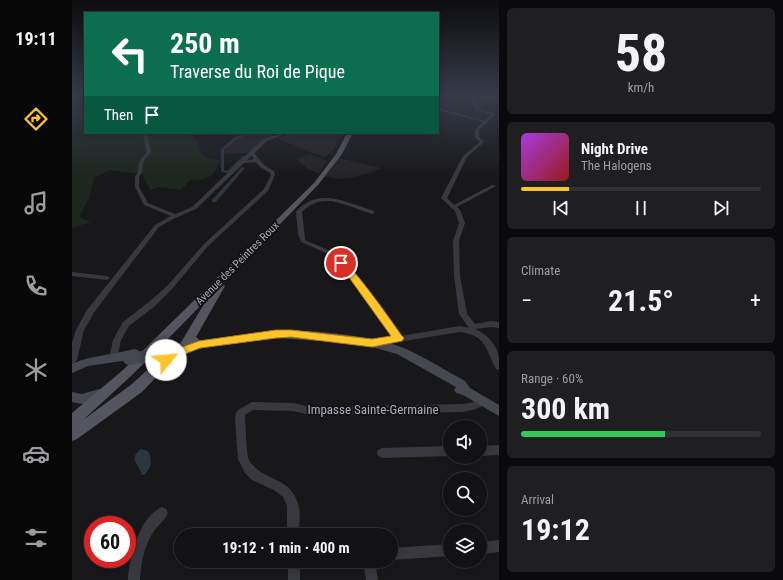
<!DOCTYPE html>
<html lang="en">
<head>
<meta charset="utf-8">
<style>
	:root { --surface:#121114; --page:#1f1f22; --text:#f1f3f6; --muted:#9c9da0; --line:#313134; --accent:#ffc42a }
	body { margin:0; font-family:"Roboto Condensed",sans-serif; background:var(--page); color:var(--text); height:100vh; display:flex; flex-direction:column; font-size:15px; white-space:nowrap }
	* { box-sizing:border-box; margin:0 }
	p { font-size:13px; color:var(--muted) }
	.icon { flex:none; width:22px; height:22px; fill:none; stroke:currentColor; stroke-width:2; stroke-linecap:round; stroke-linejoin:round }
	.map { position:relative; flex:1; overflow:hidden }
	.details { display:flex; flex-direction:column; gap:8px; padding:8px; background:#0a090b; width:284px }
	.details>* { flex:none }
	.hud { position:absolute; left:12px; top:12px; width:355px; height:122px; border-radius:0px; box-shadow:0 2px 10px #0003,0 0 0 1px var(--line); background:#0b6e4f; color:#fff; overflow:hidden }
	.buttons { position:absolute; left:371px; top:420px; display:grid; gap:8px }
	.buttons a { display:grid; place-items:center; width:44px; height:44px; border-radius:50%; background:var(--surface); box-shadow:0 2px 10px #0003,0 0 0 1px var(--line); font-size:20px }
	.speed { position:absolute; left:12px; top:516px; display:flex; gap:8px; font-size:20px; font-weight:700; text-align:center }
	.speed>* { display:grid; place-content:center; width:52px; height:52px; border-radius:50%; background:var(--surface); box-shadow:0 2px 10px #0003,0 0 0 1px var(--line); line-height:1 }
	.speed .limit { border:6px solid #d22; background:#fff; color:#111 }
	.pin { position:absolute; display:grid; place-items:center; width:34px; height:34px; color:#fff; margin:-17px; border:2px solid #fff; border-radius:50%; box-shadow:0 1px 4px #0007 }
	.me { position:absolute; width:44px; margin:-22px; rotate:62deg; stroke-linejoin:round; filter:drop-shadow(0 0 3px #0008) }
	.turn { display:flex; align-items:center; gap:14px; height:84px; padding:0 20px; font-size:18px }
	.turn .icon { width:52px; height:52px; stroke-width:2.5 }
	.turn b { display:block; font-size:28px; line-height:34px }
	.then { display:flex; align-items:center; height:38px; padding:0 20px; background:#0003; gap:8px; font-size:15px }
	.big { font-size:30px; font-weight:700; line-height:1.1 }
	.details .widget { flex:1; display:flex; flex-direction:column; justify-content:center; gap:6px; min-width:0; padding:0 14px; border-radius:6px; background:var(--page) }
	.details .dial { align-items:center; gap:0 }
	.dial b { font-size:52px; line-height:1 }
	.song { display:flex; align-items:center; gap:12px }
	.cover { width:48px; height:48px; border-radius:6px; background:linear-gradient(135deg,hsl(280 70% 55%),hsl(0 70% 35%)) }
	.played { height:4px; border-radius:2px; background:linear-gradient(90deg,var(--accent) 20%,var(--line) 20%) }
	.keys { display:flex; justify-content:space-around; direction:ltr }
	.heat { display:flex; justify-content:space-between; align-items:center; font-size:22px; direction:ltr }
	.charge { height:6px; border-radius:3px; background:linear-gradient(90deg,#34c759 60%,var(--line) 0) }
	.trip { position:absolute; left:102px; top:528px; width:224px; height:40px; border-radius:20px; background:var(--surface); box-shadow:0 2px 10px #0003,0 0 0 1px var(--line); font-weight:700; line-height:40px; text-align:center }
	main { display:flex; flex:1; min-height:0 }
	.dock { display:flex; flex-direction:column; width:72px; justify-content:space-around; align-items:center; background:#070708; color:var(--muted) }
	.dock .icon { width:28px; height:28px }
	.dock .active { color:var(--accent) }
	.dock b { font-size:18px; color:var(--text) }
	.map>svg:first-child { display:block }
	.built { fill:#242327 }
	.green { fill:#1d261f }
	.water { fill:#2c363f }
	.lines { fill:none; stroke-linecap:round; stroke-linejoin:round }
	.canal { fill:#2c363f; fill-rule:evenodd }
	.minor { fill:#38393f; fill-rule:evenodd }
	.tertiary { fill:#38393f; fill-rule:evenodd }
	.secondary { fill:#464850; fill-rule:evenodd }
	.primary { fill:#54555f; fill-rule:evenodd }
	.secondary-bridge { stroke:#464850; stroke-width:12 }
	.route { fill:#ffc42a; stroke:#a67f1b }
	.labels { text-anchor:middle; stroke-width:4; stroke-linejoin:round; paint-order:stroke }
	.street-label { font-size:11px; fill:#a8adbb; stroke:#131215 }
	.near-street-label { font-size:13px; fill:#a8adbb; stroke:#131215 }
</style>
</head>
<body>
<main>
<nav class="dock">
<b>19:11</b>
<svg class="icon active" aria-label="directions" viewBox="0 0 24 24"><path d="M12 3l9 9-9 9-9-9zM9 14v-3h6M13 9l2 2-2 2"/></svg>
<svg class="icon" aria-label="music" viewBox="0 0 24 24"><path d="M9 18V5l10-2v13"/><circle cx="6" cy="18" r="3"/><circle cx="16" cy="16" r="3"/></svg>
<svg class="icon" aria-label="phone" viewBox="0 0 24 24"><path d="M5 4h4l2 5-3 2q2 4 5 5l2-3 5 2v4C11 20 4 13 5 4z"/></svg>
<svg class="icon" aria-label="climate" viewBox="0 0 24 24"><path d="M12 3v18M4 7l16 10M4 17L20 7"/></svg>
<svg class="icon" aria-label="car" viewBox="0 0 24 24"><path d="M5 17H2v-5l4-1 3-4h7l3 4 3 1v5h-3M9 17h6M6 11h13"/><circle cx="7" cy="17" r="2"/><circle cx="17" cy="17" r="2"/></svg>
<svg class="icon" aria-label="filters" viewBox="0 0 24 24"><path d="M4 7h16M4 17h16"/><circle cx="9" cy="7" r="2"/><circle cx="15" cy="17" r="2"/></svg>
</nav>
<div class="map">
<svg width="427" height="580" viewBox="0 0 427 580">
	<rect width="100%" height="100%" fill="#18171a"/>
	<g class="built">
		<polygon points="186,133 205,134 192,139 176,153 152,154 153,150 164,139"/>
		<polygon points="222,133 269,133 262,149 253,158 205,138 216,135 220,135 223,134"/>
		<polygon points="238,154 255,161 247,174 236,169 224,159"/>
		<polygon points="267,158 309,168 298,173 278,178 265,179 253,176"/>
	</g>
	<g class="green">
		<path d="M0,96h13v37l102,1c14,6 10,8 15,20l8,5 10,1c-7,18 -11,20 -30,20l-9,10 -23,-3 -8,3 -8,-16 -32,-4 -15,7 -6,21 -10,19 12,5 -19,6z"/>
		<polygon points="366,96 395,96 400,97 403,96 427,96 427,103 419,105 403,105 403,101 380,98 368,100 366,100"/>
	</g>
	<path class="water" d="M69,449l7,2c5,9 3,18 -4,24h-2c-2,-11 -15,-15 -1,-26z"/>
	<g class="lines">
		<g class="canal">
			<polygon points="177,133 183,133 165,139 152,150 152,170 155,171 171,156 173,156 173,158 157,173 149,172 149,149 163,137"/>
			<polygon points="170,167 173,168 144,202 140,202 140,200"/>
		</g>
		<g class="minor">
			<path d="M396,96h7l1,8 5,3 -2,2 17,5 -17,16v7l5,5 -17,15 -20,41 7,7 38,-20 4,1 -39,21 3,3 5,13 -6,18 1,35 7,38 8,10 16,-3 8,1v6l-8,-1 -16,2c11,4 22,16 24,28 0,4 0,9 0,13l-3,-1c-11,-21 -9,-33 -36,-37l-87,14 -3,-1 -1,-2 1,-2 24,-4 -61,-81 -32,-14 -3,-8 -2,-22c22,-26 51,-9 78,-1v2l-2,1c-25,-7 -48,-24 -70,-2l3,26v2l32,14 64,82 59,-10 9,2 -10,-14 -5,-38 -1,-35 6,-18 -4,-12 -14,-13 22,-42 17,-14 -5,-5v-7l8,-8 -45,-12v-2l47,13 7,-7 -17,-4 1,-3 -4,-2v-7z"/>
			<polygon points="73,133 77,133 75,135 79,152 71,162 70,172 67,177 67,187 76,203 105,215 105,217 101,217 72,205 63,187 63,177 66,172 67,162 75,152 71,135"/>
			<polygon points="178,153 182,153 192,165 202,171 203,175 196,191 136,246 100,289 83,306 57,326 49,340 45,359 44,361 41,362 38,361 37,359 41,340 51,322 77,302 96,285 132,244 192,189 199,175 198,173 188,167 184,162 171,163 169,162 182,159 178,154"/>
			<polygon points="0,272 35,276 38,278 35,280 0,276"/>
			<path d="M410,397l3,1 2,3c-5,8 -16,9 -24,11l-152,3 -18,-4 -40,-1 -8,5v5c1,9 1,33 4,40 13,22 41,15 49,44 3,9 1,21 1,31h-12v-29l-4,-9 -9,-7 -22,-10 -7,-7 -7,-14 -3,-39 1,-7 2,-3 14,-8 41,1 18,4 152,-3 11,-2z"/>
			<polygon points="427,445 427,455 408,456 408,446"/>
			<polygon points="378,446 378,456 310,458 306,456 305,453 306,450 310,448"/>
			<path d="M90,507l4,2 2,4c-3,7 -10,12 -14,18 -10,14 -13,32 -14,49h-12c1,-22 11,-63 34,-73z"/>
			<polygon points="427,540 427,552 408,554 408,542"/>
			<polygon points="378,544 378,556 319,560 319,548"/>
			<rect x="216" y="561" width="12" height="19"/>
			<polygon points="291,561 303,561 306,580 294,580"/>
		</g>
		<polygon class="tertiary" points="210,133 216,133 195,141 124,209 101,219 87,227 23,311 12,330 5,360 3,363 0,364 0,343 4,330 15,310 83,225 97,217 120,207 191,139"/>
		<g class="secondary">
			<path d="M204,330c34,0 99,5 130,19 20,9 39,21 59,32l5,7 29,17v11l-36,-21 -7,-2 -2,-3 2,-3 -59,-33 -25,-7 -38,-5 -58,-4 -117,16 -4,-1 -1,-3 1,-3 4,-1z"/>
			<path d="M62,349l4,1 1,3 -1,3 -16,5 -34,5 -16,7v-9c19,-9 41,-9 62,-15z"/>
			<polygon points="27,389 31,391 33,394 31,397 10,404 0,402 0,392 10,394"/>
		</g>
		<path class="primary" d="M275,133h6l-11,21 -24,31 -96,99 3,2 -29,51 9,8 -2,3 -4,1 -8,-4 -6,10 -15,8 -28,29 -65,47 -5,2v-28l51,-43 191,-187 22,-29zM135,299l-30,50 -6,3 -5,-6 -4,-1zM85,350l3,4v4l-28,26 -49,36 48,-44z"/>
		<polyline class="secondary-bridge" points="57,359 84,355"/>
	</g>
	<linearGradient id="sky" x2="0" y2="1"><stop stop-color="#0d0d0e"/><stop offset="0.54" stop-color="#373c49"/><stop offset="1" stop-color="#373c49" stop-opacity="0"/></linearGradient>
	<rect width="427" height="177" fill="url(#sky)"/>
	<path class="route" d="M269,260c10,3 52,63 61,76l2,2 -2,3 -30,6 -81,-10 -15,1 -76,10 -15,6 -15,9 -4,1 -3,-1 -2,-3 2,-3 14,-8 22,-8 77,-11h15l81,9 19,-3 -43,-60 -12,-13z"/>
	<g class="labels">
		<g class="street-label">
			<text transform="translate(165 263) rotate(-45)" y="4">Avenue des Peintres Roux</text>
		</g>
		<g class="near-street-label">
			<text x="301" y="414">Impasse Sainte-Germaine</text>
		</g>
	</g>
</svg>
<div class="buttons">
<a><svg class="icon" aria-label="sound" viewBox="0 0 24 24"><path d="M4 9h4l5-4v14l-5-4H4zM17 9q2 3 0 6"/></svg></a>
<a><svg class="icon" aria-label="search" viewBox="0 0 24 24"><circle cx="10" cy="10" r="6"/><path d="M15 15l6 6"/></svg></a>
<a><svg class="icon" aria-label="layers" viewBox="0 0 24 24"><path d="M12 4l9 5-9 5-9-5zM3 14l9 5 9-5"/></svg></a>
</div>
<div class="speed"><div class="limit">60</div></div>
<div class="pin" style="left:269px;top:263px;background:#d93025"><svg class="icon" aria-label="arrive" viewBox="0 0 24 24"><path d="M6 21V4h12l-3 4 3 4H6"/></svg></div>
<svg class="me" style="left:94px;top:360px" viewBox="-20 -20 40 40"><circle r="19" fill="#fff"/><path d="M0-13L10 11 0 6-10 11z" fill="#ffc42a"/></svg>
<div class="trip">19:12 · 1 min · 400 m</div>
<div class="hud">
<div class="turn"><svg class="icon" aria-label="left" viewBox="0 0 24 24"><path d="M17 20v-9H6M10 6l-5 5 5 5"/></svg><div><b>250 m</b>Traverse du Roi de Pique</div></div>
<div class="then">Then<svg class="icon" aria-label="arrive" viewBox="0 0 24 24"><path d="M6 21V4h12l-3 4 3 4H6"/></svg></div>
</div>
</div>
<section class="details">
<div class="widget dial"><b>58</b><p>km/h</p></div>
<div class="widget">
<div class="song"><i class="cover"></i><div><b>Night Drive</b><p>The Halogens</p></div></div>
<div class="played"></div>
<div class="keys"><svg class="icon" aria-label="previous" viewBox="0 0 24 24"><path d="M18 5L8 12l10 7zM5 5v14"/></svg><svg class="icon" aria-label="pause" viewBox="0 0 24 24"><path d="M8 5v14M16 5v14"/></svg><svg class="icon" aria-label="next" viewBox="0 0 24 24"><path d="M6 5l10 7-10 7zM19 5v14"/></svg></div>
</div>
<div class="widget"><p>Climate</p>
<div class="heat"><a>−</a><b class="big">21.5°</b><a>+</a></div>
</div>
<div class="widget"><p>Range · 60%</p><b class="big">300 km</b><div class="charge"></div></div>
<div class="widget"><p>Arrival</p><b class="big">19:12</b></div>
</section>
</main>
</body>
</html>
